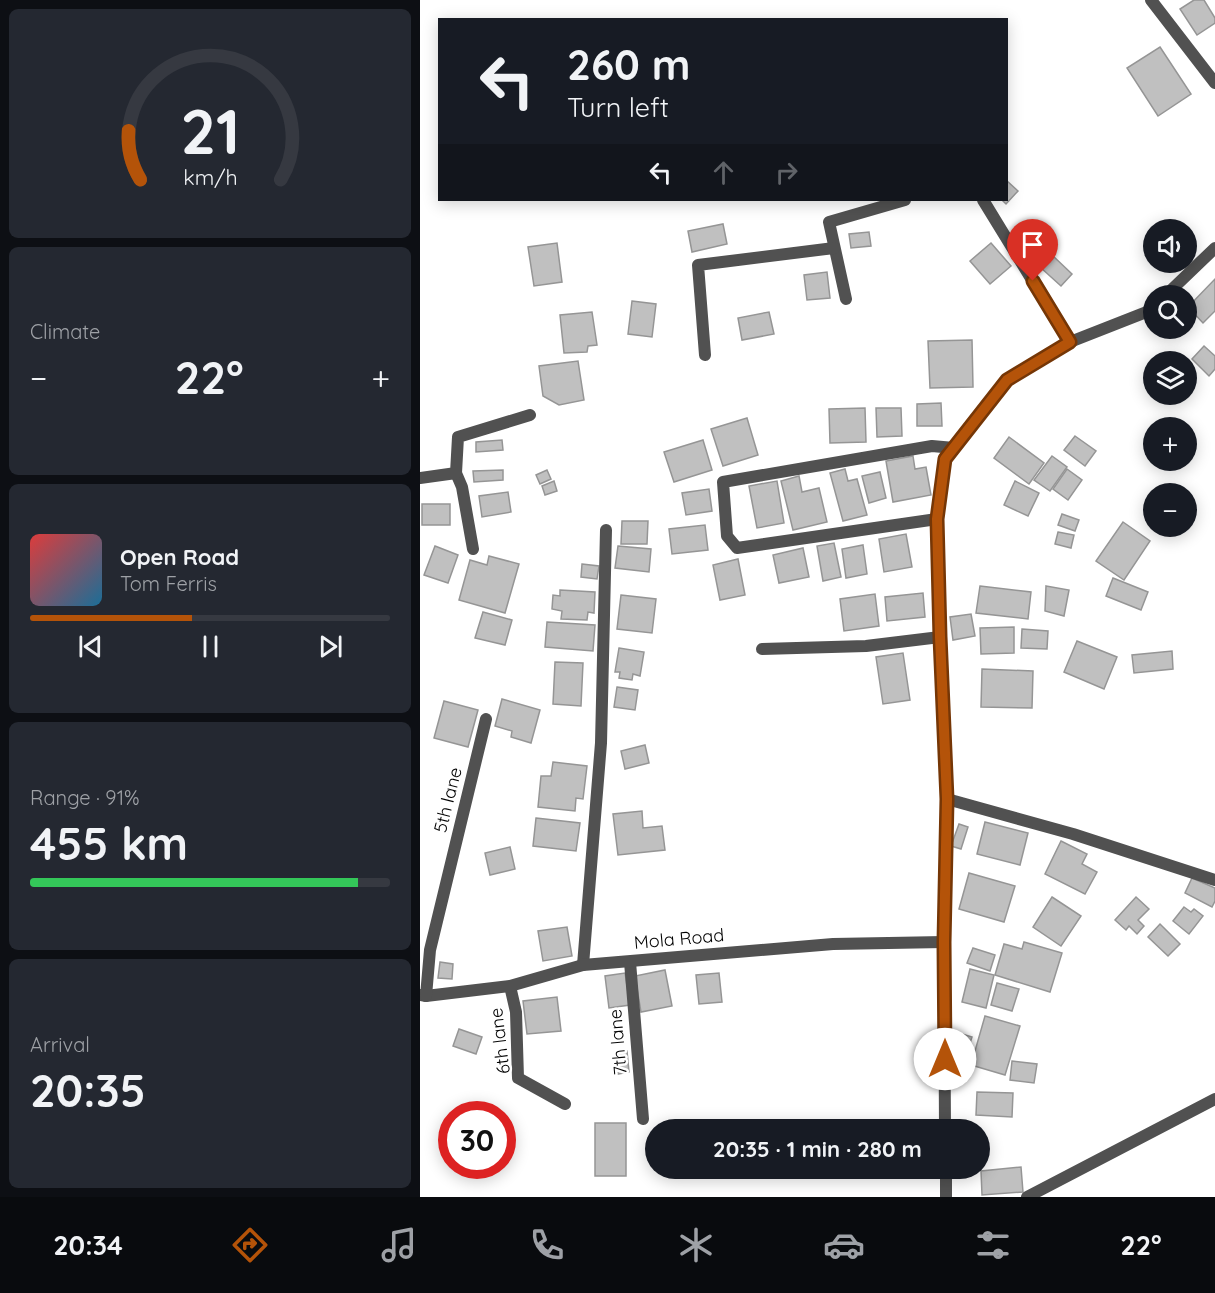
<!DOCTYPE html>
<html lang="en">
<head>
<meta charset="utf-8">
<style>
	:root { --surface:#171b24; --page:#242831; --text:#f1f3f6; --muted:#9ea1a6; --line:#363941; --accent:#b45309 }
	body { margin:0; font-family:Quicksand,sans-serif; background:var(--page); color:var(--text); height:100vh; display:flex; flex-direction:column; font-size:22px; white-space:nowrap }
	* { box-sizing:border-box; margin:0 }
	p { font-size:20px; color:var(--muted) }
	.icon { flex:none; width:33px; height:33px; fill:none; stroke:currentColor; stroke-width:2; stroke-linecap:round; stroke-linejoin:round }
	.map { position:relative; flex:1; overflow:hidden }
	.side { display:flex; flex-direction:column; gap:9px; padding:9px; background:#0d0f14; width:420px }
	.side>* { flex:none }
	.banner { position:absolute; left:18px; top:18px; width:570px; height:183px; border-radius:0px; box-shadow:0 3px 15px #0003; background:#171b24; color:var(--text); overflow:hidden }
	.tools { position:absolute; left:723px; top:219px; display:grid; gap:12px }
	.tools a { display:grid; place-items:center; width:54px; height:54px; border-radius:50%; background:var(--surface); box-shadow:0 3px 15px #0003; font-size:30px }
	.speed { position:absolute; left:18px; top:1101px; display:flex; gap:12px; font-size:30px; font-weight:700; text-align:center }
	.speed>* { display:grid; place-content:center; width:78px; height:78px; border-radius:50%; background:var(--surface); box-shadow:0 3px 15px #0003; line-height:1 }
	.speed .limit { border:9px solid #d22; background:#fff; color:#111 }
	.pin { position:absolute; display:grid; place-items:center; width:51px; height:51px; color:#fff; margin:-62px -26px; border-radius:50% 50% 50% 0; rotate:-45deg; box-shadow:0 0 6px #0007 }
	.pin .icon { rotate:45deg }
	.me { position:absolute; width:66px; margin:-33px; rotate:0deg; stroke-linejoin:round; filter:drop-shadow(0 0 4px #0008) }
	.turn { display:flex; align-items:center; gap:21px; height:126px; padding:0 30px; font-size:27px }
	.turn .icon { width:78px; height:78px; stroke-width:2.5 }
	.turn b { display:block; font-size:42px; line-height:51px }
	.lanes { display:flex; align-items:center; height:57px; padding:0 30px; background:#0003; justify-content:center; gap:30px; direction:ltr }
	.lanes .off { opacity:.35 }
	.big { font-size:45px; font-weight:800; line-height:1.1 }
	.side .widget { flex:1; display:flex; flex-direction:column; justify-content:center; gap:9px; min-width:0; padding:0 21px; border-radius:9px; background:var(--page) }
	.side .dial { align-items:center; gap:0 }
	.dial svg { height:156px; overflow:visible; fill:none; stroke:var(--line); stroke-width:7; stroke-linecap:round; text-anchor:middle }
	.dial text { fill:var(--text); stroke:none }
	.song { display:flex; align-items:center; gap:18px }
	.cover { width:72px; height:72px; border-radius:9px; background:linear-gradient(135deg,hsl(0 70% 55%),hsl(200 70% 35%)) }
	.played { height:6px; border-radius:3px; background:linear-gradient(90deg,var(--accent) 45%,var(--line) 45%) }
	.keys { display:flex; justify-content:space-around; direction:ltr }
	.heat { display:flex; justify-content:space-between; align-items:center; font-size:33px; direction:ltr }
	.charge { height:9px; border-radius:4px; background:linear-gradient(90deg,#34c759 91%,var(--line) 0) }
	.trip { position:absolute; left:225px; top:1119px; width:345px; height:60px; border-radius:30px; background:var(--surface); box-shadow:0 3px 15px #0003; font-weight:800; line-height:60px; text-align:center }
	.tabs { display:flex; height:96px; justify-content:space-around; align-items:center; background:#090b0e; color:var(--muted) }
	.tabs .icon { width:42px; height:42px }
	.tabs .active { color:var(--accent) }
	.tabs b { font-size:27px; color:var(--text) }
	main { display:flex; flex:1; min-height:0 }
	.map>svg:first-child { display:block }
	.building { fill:#c0c0c0; stroke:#959595; stroke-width:1.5 }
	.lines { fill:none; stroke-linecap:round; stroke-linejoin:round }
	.minor { stroke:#515151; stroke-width:12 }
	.route-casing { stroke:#753606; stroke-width:15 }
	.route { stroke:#b45309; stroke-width:10 }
	.labels { text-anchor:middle; stroke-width:5; stroke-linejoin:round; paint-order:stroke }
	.street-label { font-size:18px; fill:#000; stroke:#fff }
</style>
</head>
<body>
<main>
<section class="side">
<div class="widget dial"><svg viewBox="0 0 100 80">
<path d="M14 69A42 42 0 1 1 86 69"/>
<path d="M14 69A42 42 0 0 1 8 44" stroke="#b45309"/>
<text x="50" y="56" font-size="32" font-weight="700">21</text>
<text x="50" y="72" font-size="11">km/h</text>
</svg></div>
<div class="widget"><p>Climate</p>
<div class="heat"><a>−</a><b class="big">22°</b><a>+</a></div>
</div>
<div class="widget">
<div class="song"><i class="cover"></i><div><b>Open Road</b><p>Tom Ferris</p></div></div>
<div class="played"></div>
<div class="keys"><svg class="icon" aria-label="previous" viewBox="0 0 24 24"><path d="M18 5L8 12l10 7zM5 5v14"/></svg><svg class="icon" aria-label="pause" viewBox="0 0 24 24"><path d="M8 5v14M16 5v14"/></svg><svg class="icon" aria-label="next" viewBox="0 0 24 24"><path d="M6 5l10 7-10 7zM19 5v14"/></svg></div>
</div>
<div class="widget"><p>Range · 91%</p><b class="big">455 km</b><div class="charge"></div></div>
<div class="widget"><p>Arrival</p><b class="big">20:35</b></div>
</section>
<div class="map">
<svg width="795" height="1197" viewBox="0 0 795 1197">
	<rect width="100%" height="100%" fill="#fff"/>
	<g class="building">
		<polygon points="774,0 784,0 795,18 795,23 777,35 760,9"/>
		<polygon points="740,47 771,94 738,116 707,68"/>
		<polygon points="586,180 598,191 586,204 582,200 586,200"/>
		<polygon points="303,224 307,244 272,252 268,231"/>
		<polygon points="449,232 451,246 431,248 429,234"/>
		<polygon points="137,243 142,282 114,286 108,247"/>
		<polygon points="571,243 591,266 570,284 550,261"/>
		<polygon points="632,255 652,274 641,286 620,267"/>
		<polygon points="407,272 410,298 387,300 384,275"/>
		<polygon points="795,279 795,311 783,323 768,307"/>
		<polygon points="212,301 236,304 232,337 208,334"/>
		<polygon points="172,312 177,345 168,346 167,352 144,353 140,315"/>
		<polygon points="349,312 354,334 322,340 318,318"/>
		<polygon points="552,340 553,387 510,388 508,341"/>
		<polygon points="784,346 795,356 795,369 789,376 772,359"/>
		<polygon points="158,361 164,400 139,405 123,396 119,366"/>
		<polygon points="521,403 522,426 497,426 497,404"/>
		<polygon points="445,408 446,442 410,443 409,409"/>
		<polygon points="456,408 481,408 482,436 457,437"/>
		<polygon points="327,418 338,455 303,466 291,429"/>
		<polygon points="655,436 676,451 665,466 644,450"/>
		<polygon points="589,437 624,463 609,484 574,458"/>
		<polygon points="82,440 83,450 56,452 56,442"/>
		<polygon points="283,440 292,470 254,482 244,452"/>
		<polygon points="493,456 495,469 506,467 511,495 473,502 466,461"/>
		<polygon points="632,456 647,467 630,491 614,480"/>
		<polygon points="425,469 428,481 437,479 447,515 423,521 410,473"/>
		<polygon points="647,469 662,480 648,500 633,489"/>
		<polygon points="83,470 83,480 54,482 53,471"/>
		<polygon points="127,470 131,479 120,484 116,475"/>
		<polygon points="460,472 466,498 449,503 442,476"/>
		<polygon points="379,476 382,492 399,488 407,522 373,530 361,481"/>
		<polygon points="134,481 137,491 125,495 122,486"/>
		<polygon points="357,481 364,523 337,528 329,486"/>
		<polygon points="595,481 619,493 608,516 584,505"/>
		<polygon points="289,489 292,511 266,515 262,493"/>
		<polygon points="88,492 91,512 62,517 59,496"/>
		<rect x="2" y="504" width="28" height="21"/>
		<polygon points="642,514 659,520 655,531 638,525"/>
		<polygon points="202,521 228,521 227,544 201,544"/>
		<polygon points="703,522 730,541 704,580 676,561"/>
		<polygon points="285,525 288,550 252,554 249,529"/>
		<polygon points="638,532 654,535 651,548 635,544"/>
		<polygon points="486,534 492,567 464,572 459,539"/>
		<polygon points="414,543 421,577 403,581 397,546"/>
		<polygon points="443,545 447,574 426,578 422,549"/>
		<polygon points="15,546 38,555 28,583 4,575"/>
		<polygon points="198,546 231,549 229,572 195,568"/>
		<polygon points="383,548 389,577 359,583 353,555"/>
		<polygon points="69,556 99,564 85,613 39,600 50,560 67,565"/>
		<polygon points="318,559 325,595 300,600 293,565"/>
		<polygon points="162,564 179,566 177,579 161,577"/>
		<polygon points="693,578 728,592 721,610 686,596"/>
		<polygon points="560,586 611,592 608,619 556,613"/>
		<polygon points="626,586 649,590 644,616 625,611"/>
		<polygon points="140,590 175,592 174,613 168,612 167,620 141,619 142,611 132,609 133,595 140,596"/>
		<polygon points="503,593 505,617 467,621 465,597"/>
		<polygon points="455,594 459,626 424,631 420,599"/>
		<polygon points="201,595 236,599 232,633 197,629"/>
		<polygon points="63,612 92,620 85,645 55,638"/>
		<polygon points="551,614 555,636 533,640 530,617"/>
		<polygon points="127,622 175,625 173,651 125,647"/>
		<polygon points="594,627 594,653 561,654 560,628"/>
		<polygon points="602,629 628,631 627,649 601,648"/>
		<polygon points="657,641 697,657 684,689 644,672"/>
		<polygon points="199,648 224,652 220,676 213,674 212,680 199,678 200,672 195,672"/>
		<polygon points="752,651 753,669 714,673 712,655"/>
		<polygon points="483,653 490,700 463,704 456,657"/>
		<polygon points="135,662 163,663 161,706 133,704"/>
		<polygon points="562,669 613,671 612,708 561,707"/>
		<polygon points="197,687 218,690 215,710 194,707"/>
		<polygon points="82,699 120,710 111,743 91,737 92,731 75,726"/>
		<polygon points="24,701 58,710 48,747 14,738"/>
		<polygon points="225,745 229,763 205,769 201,751"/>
		<polygon points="133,762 167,766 163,799 156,798 155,811 118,807 121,776 131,776"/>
		<polygon points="222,811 223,828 242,826 245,850 198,855 193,814"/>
		<polygon points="116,818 160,823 156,851 113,846"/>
		<polygon points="565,822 608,833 600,865 557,854"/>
		<polygon points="539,824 548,827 541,849 531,846"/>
		<polygon points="641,841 667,854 662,864 677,872 665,894 625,874"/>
		<polygon points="90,847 95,869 70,875 65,853"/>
		<polygon points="549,873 595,886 584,922 539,909"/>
		<polygon points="772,878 795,888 795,901 792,907 765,893"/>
		<polygon points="632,897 661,916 641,946 613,927"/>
		<polygon points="716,897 729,909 718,920 724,926 717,934 709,926 706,930 695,920"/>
		<polygon points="764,907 771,912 774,909 783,916 769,934 753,921"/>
		<polygon points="740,924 760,944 748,956 728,937"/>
		<polygon points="147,927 152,956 123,961 118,931"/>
		<polygon points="604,942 642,953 630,992 575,975 584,944 602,949"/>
		<polygon points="553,948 575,955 570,971 547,963"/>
		<polygon points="20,962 33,964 32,979 18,978"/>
		<polygon points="550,969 574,975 566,1008 542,1002"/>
		<polygon points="245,970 252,1006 221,1012 215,976"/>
		<polygon points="205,973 210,1005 189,1008 185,976"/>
		<polygon points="299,973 302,1002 279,1004 276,975"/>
		<polygon points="577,983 599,989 592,1011 571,1005"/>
		<polygon points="137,997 141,1031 107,1034 103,1001"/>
		<polygon points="565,1016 600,1026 585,1075 551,1065"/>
		<polygon points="39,1029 62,1037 56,1054 33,1046"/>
		<polygon points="532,1031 552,1037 547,1052 527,1046"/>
		<polygon points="207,1051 209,1072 198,1074 195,1052"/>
		<polygon points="592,1061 617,1064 614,1083 590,1080"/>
		<polygon points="557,1092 593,1093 592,1117 556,1115"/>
		<rect x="175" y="1123" width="31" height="53"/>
		<polygon points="601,1167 603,1192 562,1195 561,1171"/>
	</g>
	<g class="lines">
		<g class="minor">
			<polyline points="731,0 795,83"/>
			<polyline points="563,200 650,342"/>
			<polyline points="745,296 795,248"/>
			<polyline points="426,299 409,222 485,200"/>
			<polyline points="285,355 278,265 414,248"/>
			<polyline points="36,473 42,487 53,549"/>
			<polyline points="0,478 36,473 38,437 110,415"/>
			<polyline points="517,519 317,548 307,536 303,482 512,446 534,448"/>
			<polyline points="342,649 446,646 520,637"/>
			<polyline points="527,799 653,834 795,880"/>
			<polyline points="210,962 223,1119"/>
			<polyline points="163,965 181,743 186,530"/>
			<polyline points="90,986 96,1012 98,1078 145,1104"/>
			<polyline points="0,995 6,996 90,986 163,965 413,944 524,942"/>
			<polyline points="6,996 10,950 66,719"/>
			<polyline points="525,1130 524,942 527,799 520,637 517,519 525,459 587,380 650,342 729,311 734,307"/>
			<polyline points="526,1168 526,1197"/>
			<polyline points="607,1197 795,1099"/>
		</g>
	</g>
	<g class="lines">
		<defs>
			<polyline id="route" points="525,1059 524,942 527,799 520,637 517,519 525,459 587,380 650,342 613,281"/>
		</defs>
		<use href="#route" class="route-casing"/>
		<use href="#route" class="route"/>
	</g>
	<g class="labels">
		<g class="street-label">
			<text transform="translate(28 800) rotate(-76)" y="6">5th lane</text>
			<text transform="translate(259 939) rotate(-5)" y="6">Mola Road</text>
			<text transform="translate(80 1041) rotate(-97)" y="6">6th lane</text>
			<text transform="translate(198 1042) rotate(-95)" y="6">7th lane</text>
		</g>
	</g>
</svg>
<div class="tools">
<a><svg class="icon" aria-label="sound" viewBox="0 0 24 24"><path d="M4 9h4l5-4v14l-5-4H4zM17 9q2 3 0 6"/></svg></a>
<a><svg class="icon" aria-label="search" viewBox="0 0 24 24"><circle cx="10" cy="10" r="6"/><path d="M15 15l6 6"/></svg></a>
<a><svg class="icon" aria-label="layers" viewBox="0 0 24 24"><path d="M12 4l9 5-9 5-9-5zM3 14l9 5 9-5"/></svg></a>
<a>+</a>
<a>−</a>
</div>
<div class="speed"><div class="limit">30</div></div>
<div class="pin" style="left:613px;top:281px;background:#d93025"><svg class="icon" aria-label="arrive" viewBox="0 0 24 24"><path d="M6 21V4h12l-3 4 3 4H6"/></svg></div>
<svg class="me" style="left:525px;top:1059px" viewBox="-20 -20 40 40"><circle r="19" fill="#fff"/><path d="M0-13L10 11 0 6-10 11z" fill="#b45309"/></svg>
<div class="trip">20:35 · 1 min · 280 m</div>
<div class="banner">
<div class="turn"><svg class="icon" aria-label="left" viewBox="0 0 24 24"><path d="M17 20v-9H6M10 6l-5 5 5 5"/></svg><div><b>260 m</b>Turn left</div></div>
<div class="lanes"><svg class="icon" aria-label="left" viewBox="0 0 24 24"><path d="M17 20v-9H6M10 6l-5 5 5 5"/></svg><svg class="icon off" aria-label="ahead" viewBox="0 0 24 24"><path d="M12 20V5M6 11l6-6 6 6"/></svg><svg class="icon off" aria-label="right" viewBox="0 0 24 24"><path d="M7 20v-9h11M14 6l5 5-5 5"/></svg></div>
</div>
</div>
</main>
<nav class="tabs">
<b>20:34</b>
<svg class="icon active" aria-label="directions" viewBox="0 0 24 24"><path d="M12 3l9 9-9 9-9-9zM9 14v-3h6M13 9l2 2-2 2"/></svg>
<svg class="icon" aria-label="music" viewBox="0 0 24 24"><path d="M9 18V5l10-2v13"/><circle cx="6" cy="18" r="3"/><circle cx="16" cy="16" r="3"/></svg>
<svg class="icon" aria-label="phone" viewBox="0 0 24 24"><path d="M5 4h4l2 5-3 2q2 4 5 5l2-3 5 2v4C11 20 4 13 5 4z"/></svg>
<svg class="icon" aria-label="climate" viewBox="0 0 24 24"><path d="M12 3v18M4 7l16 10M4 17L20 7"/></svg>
<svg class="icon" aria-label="car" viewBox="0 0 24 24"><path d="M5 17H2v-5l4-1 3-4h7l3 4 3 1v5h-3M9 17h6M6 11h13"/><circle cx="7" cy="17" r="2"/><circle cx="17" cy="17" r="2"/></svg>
<svg class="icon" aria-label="filters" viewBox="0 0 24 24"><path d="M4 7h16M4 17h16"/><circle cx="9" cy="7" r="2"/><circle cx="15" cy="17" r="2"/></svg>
<b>22°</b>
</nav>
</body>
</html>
